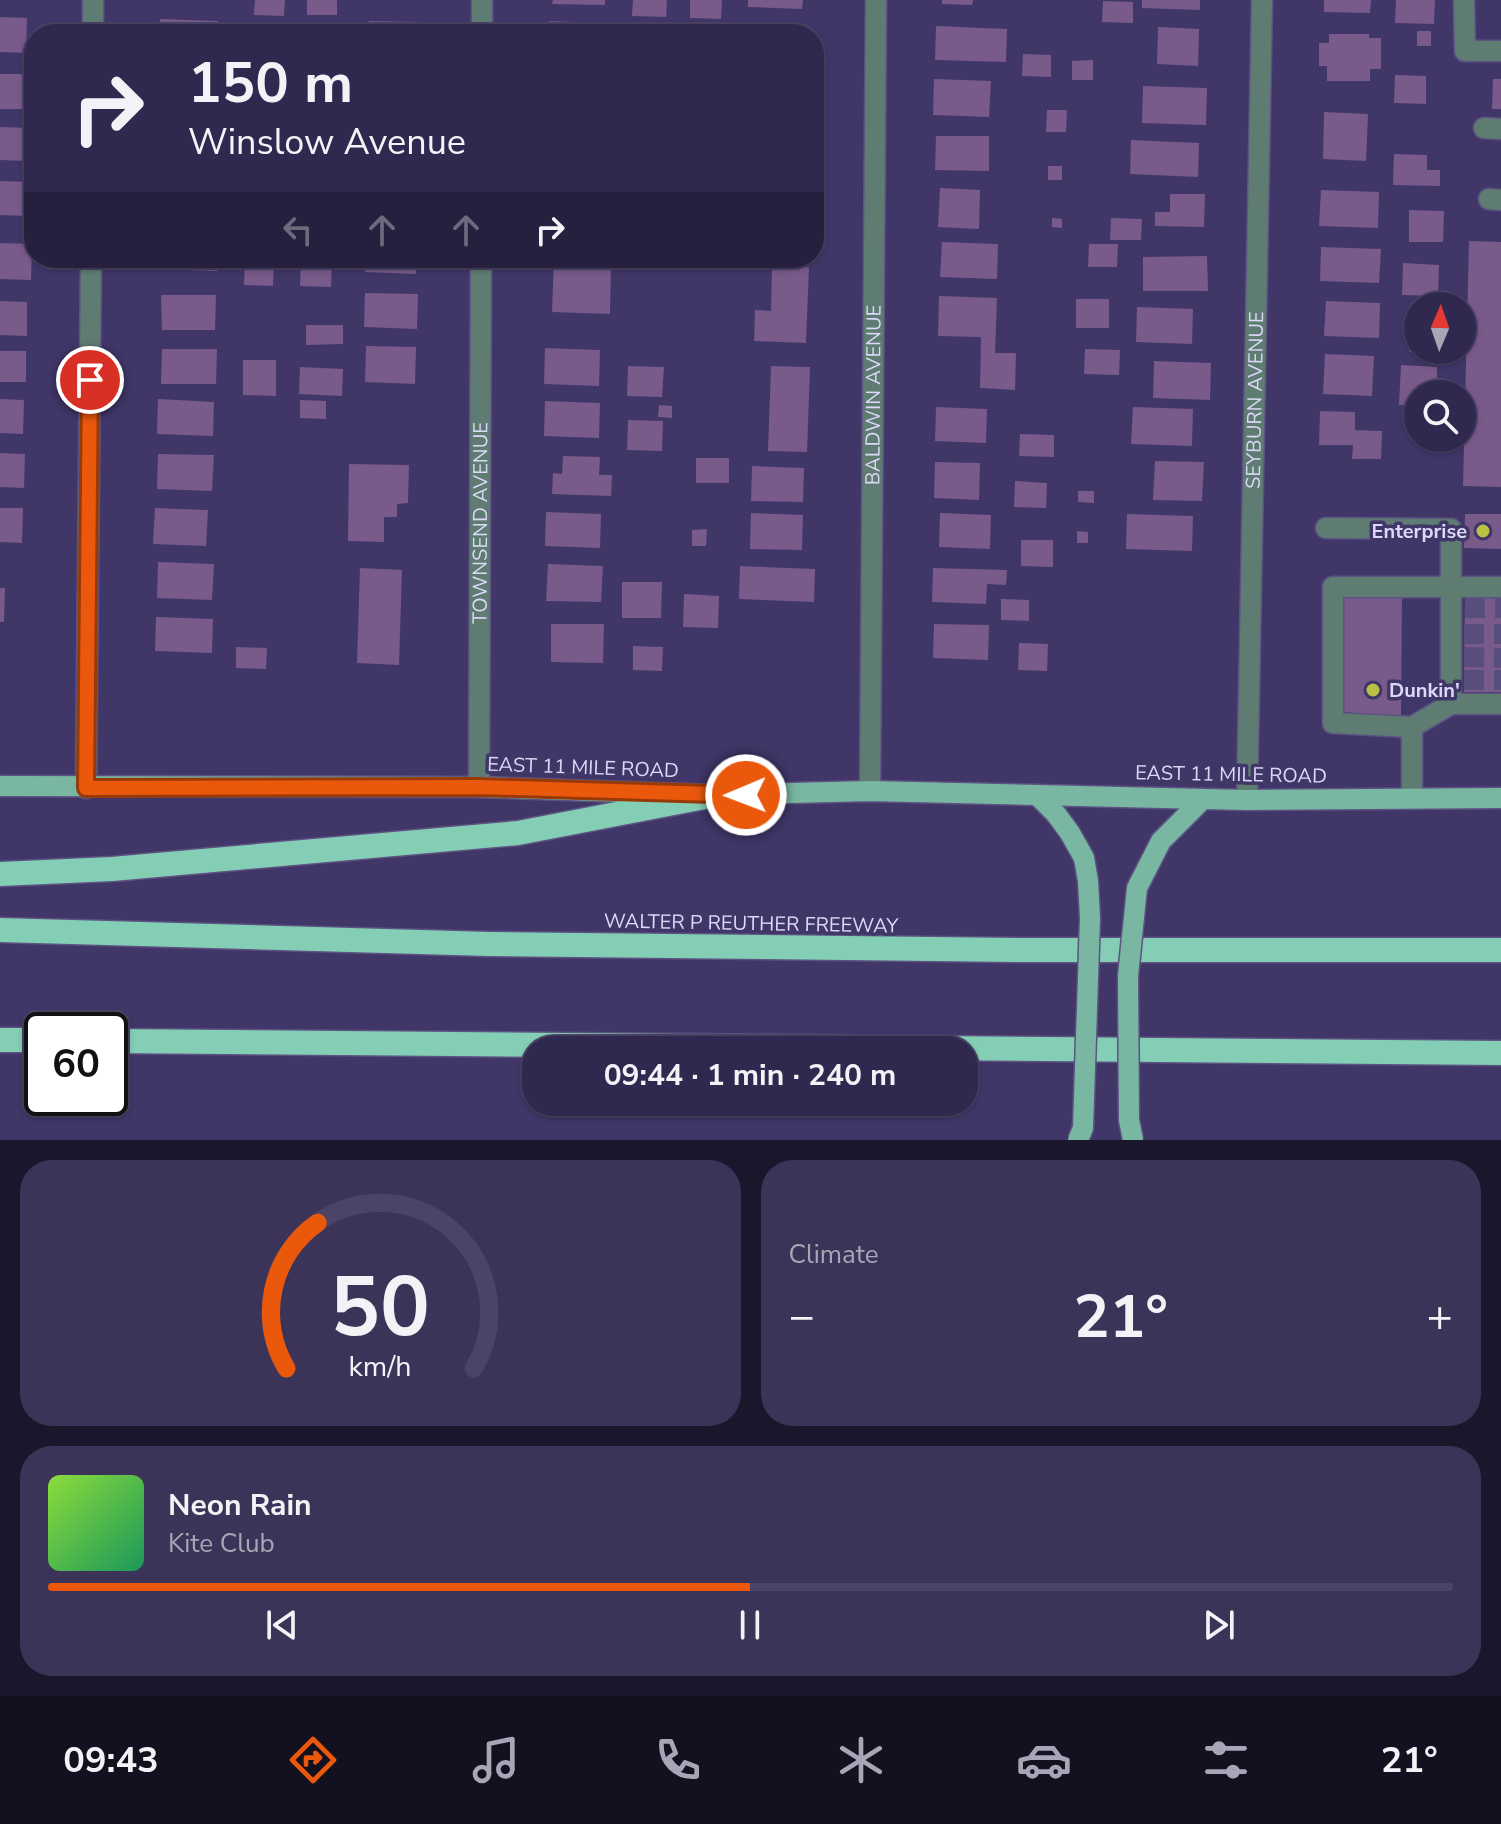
<!DOCTYPE html>
<html lang="en">
<head>
<meta charset="utf-8">
<style>
	:root { --surface:#30284e; --page:#3c3458; --text:#f1f3f6; --muted:#a8a6b6; --line:#4b4466; --accent:#ea580c }
	body { margin:0; font-family:"Nunito Sans",sans-serif; background:var(--page); color:var(--text); height:100vh; display:flex; flex-direction:column; font-size:30px; white-space:nowrap }
	* { box-sizing:border-box; margin:0 }
	p { font-size:26px; color:var(--muted) }
	.icon { flex:none; width:44px; height:44px; fill:none; stroke:currentColor; stroke-width:2; stroke-linecap:round; stroke-linejoin:round }
	.map { position:relative; height:1140px; overflow:hidden }
	.details { display:flex; flex-direction:column; gap:20px; padding:20px; background:#1a162b; flex:1 }
	.details>* { flex:none }
	.guide { position:absolute; left:24px; top:24px; width:800px; height:244px; border-radius:32px; box-shadow:0 2px 6px #0004,0 0 0 2px var(--line); background:#30284e; color:var(--text); overflow:hidden }
	.needle { width:52px; rotate:2deg }
	.controls { position:absolute; left:1404px; top:292px; display:grid; gap:16px }
	.controls a { display:grid; place-items:center; width:72px; height:72px; border-radius:50%; background:var(--surface); box-shadow:0 2px 6px #0004,0 0 0 2px var(--line); font-size:40px }
	.speed { position:absolute; left:24px; top:1012px; display:flex; gap:16px; font-size:40px; font-weight:700; text-align:center }
	.speed>* { display:grid; place-content:center; width:104px; height:104px; border-radius:50%; background:var(--surface); box-shadow:0 2px 6px #0004,0 0 0 2px var(--line); line-height:1 }
	.speed .limit { border:4px solid #111; border-radius:12px; background:#fff; color:#111 }
	.pin { position:absolute; display:grid; place-items:center; width:68px; height:68px; color:#fff; margin:-34px; border:4px solid #fff; border-radius:50%; box-shadow:0 2px 8px #0007 }
	.me { position:absolute; width:88px; margin:-44px; rotate:269deg; stroke-linejoin:round; filter:drop-shadow(0 0 6px #0008) }
	.turn { display:flex; align-items:center; gap:28px; height:168px; padding:0 32px; font-size:36px }
	.turn .icon { width:104px; height:104px; stroke-width:2.5 }
	.turn b { display:block; font-size:56px; line-height:68px }
	.lanes { display:flex; align-items:center; height:76px; padding:0 32px; background:#0003; justify-content:center; gap:40px; direction:ltr }
	.lanes .off { opacity:.35 }
	.big { font-size:60px; font-weight:700; line-height:1.1 }
	.details .widget { flex:1; display:flex; flex-direction:column; justify-content:center; gap:12px; min-width:0; padding:0 28px; border-radius:32px; background:var(--page) }
	.details .dial { align-items:center; gap:0 }
	.dial svg { height:208px; overflow:visible; fill:none; stroke:var(--line); stroke-width:7; stroke-linecap:round; text-anchor:middle }
	.dial text { fill:var(--text); stroke:none }
	.song { display:flex; align-items:center; gap:24px }
	.cover { width:96px; height:96px; border-radius:12px; background:linear-gradient(135deg,hsl(90 70% 55%),hsl(150 70% 35%)) }
	.played { height:8px; border-radius:4px; background:linear-gradient(90deg,var(--accent) 50%,var(--line) 50%) }
	.keys { display:flex; justify-content:space-around; direction:ltr }
	.heat { display:flex; justify-content:space-between; align-items:center; font-size:44px; direction:ltr }
	.details .tiles { flex:1; display:grid; gap:20px; grid-template-columns:1fr 1fr }
	.widget:last-child { grid-column:span 2 }
	.trip { position:absolute; left:522px; top:1036px; width:456px; height:80px; border-radius:32px; background:var(--surface); box-shadow:0 2px 6px #0004,0 0 0 2px var(--line); font-weight:700; line-height:80px; text-align:center }
	.menu { display:flex; height:128px; justify-content:space-around; align-items:center; background:#13101f; color:var(--muted) }
	.menu .icon { width:56px; height:56px }
	.menu .on { color:var(--accent) }
	.menu b { font-size:36px; color:var(--text) }
	.map>svg:first-child { display:block }
	.building { fill:#785a8b }
	.lines { fill:none; stroke-linecap:round; stroke-linejoin:round }
	.minor-tunnel { stroke:#574e7d; stroke-width:20; stroke-dasharray:20 10; stroke-linecap:butt }
	.minor-casing { stroke:#5c5382; stroke-width:23 }
	.major-casing { stroke:#5c5382; stroke-width:23 }
	.highway-casing { stroke:#5c5382; stroke-width:27 }
	.minor { stroke:#5f7c72; stroke-width:20 }
	.major { stroke:#79b7a2; stroke-width:20 }
	.highway { stroke:#83ceb5; stroke-width:24 }
	.major-bridge-casing { stroke:#5c5382; stroke-width:23; stroke-linecap:butt }
	.major-bridge { stroke:#79b7a2; stroke-width:20 }
	.route-casing { stroke:#983908; stroke-width:20 }
	.route { stroke:#ea580c; stroke-width:14 }
	.poi-dot { fill:#bbc044; stroke:#403668; stroke-width:3 }
	.labels { text-anchor:middle; stroke-width:7; stroke-linejoin:round; paint-order:stroke }
	.street-label { font-size:20px; fill:#dcd8f7; stroke:#403668 }
	.poi-label { font-size:20px; font-weight:bold; fill:#dcd8f7; stroke:#403668; text-anchor:end }
</style>
</head>
<body>
<div class="map">
<svg width="1501" height="1140" viewBox="0 0 1501 1140">
	<rect width="100%" height="100%" fill="#403668"/>
	<g class="building">
		<polygon points="255,0 285,0 284,16 254,15"/>
		<rect x="307" y="0" width="30" height="15"/>
		<polygon points="553,0 605,0 605,5 552,4"/>
		<polygon points="633,0 667,0 666,17 632,16"/>
		<polygon points="690,0 722,0 721,19 690,18"/>
		<polygon points="748,0 803,0 802,9 748,7"/>
		<polygon points="942,0 973,0 972,5 942,4"/>
		<polygon points="1142,0 1200,0 1200,10 1142,8"/>
		<polygon points="1324,0 1371,0 1370,13 1324,12"/>
		<polygon points="1396,0 1435,0 1434,24 1395,23"/>
		<polygon points="1103,1 1133,2 1133,23 1102,22"/>
		<polygon points="0,17 27,18 26,53 0,52"/>
		<polygon points="160,19 218,21 217,34 159,34"/>
		<polygon points="369,21 423,22 423,34 369,34"/>
		<polygon points="549,21 602,23 601,34 548,34"/>
		<polygon points="936,26 1007,29 1006,62 935,60"/>
		<polygon points="1158,27 1199,29 1198,66 1157,64"/>
		<rect x="1417" y="31" width="14" height="15"/>
		<polygon points="1329,34 1369,34 1369,38 1381,38 1381,69 1370,69 1370,81 1327,81 1327,66 1319,66 1319,43 1329,43"/>
		<polygon points="814,35 818,35 817,56 814,56"/>
		<polygon points="1023,54 1051,55 1051,77 1022,76"/>
		<polygon points="1093,60 1093,80 1072,80 1072,61"/>
		<polygon points="0,74 27,74 26,109 0,109"/>
		<polygon points="1395,75 1426,76 1426,104 1394,103"/>
		<polygon points="934,79 991,81 989,117 933,115"/>
		<polygon points="1493,79 1501,79 1501,109 1492,109"/>
		<polygon points="1143,86 1207,88 1206,125 1142,123"/>
		<polygon points="1047,110 1067,110 1066,132 1046,132"/>
		<polygon points="1324,112 1368,114 1366,161 1323,159"/>
		<polygon points="0,127 28,128 27,161 0,160"/>
		<polygon points="936,136 989,136 989,171 935,170"/>
		<polygon points="1131,140 1199,143 1198,177 1130,174"/>
		<polygon points="1394,154 1427,155 1427,170 1440,170 1440,186 1393,185"/>
		<rect x="1048" y="166" width="14" height="14"/>
		<polygon points="0,181 29,182 28,216 0,215"/>
		<polygon points="940,188 980,190 979,229 938,227"/>
		<polygon points="1321,190 1379,192 1378,228 1319,226"/>
		<polygon points="1170,194 1205,194 1204,227 1155,226 1155,212 1170,212"/>
		<polygon points="1409,210 1444,211 1443,242 1409,242"/>
		<polygon points="1052,218 1062,219 1062,228 1052,227"/>
		<polygon points="1111,218 1142,219 1141,240 1110,240"/>
		<polygon points="1469,241 1501,242 1501,487 1463,486"/>
		<polygon points="942,242 998,244 997,279 940,277"/>
		<polygon points="0,243 32,244 31,280 0,279"/>
		<polygon points="1089,244 1118,244 1117,267 1088,267"/>
		<polygon points="1321,247 1381,249 1379,283 1320,281"/>
		<polygon points="1207,256 1208,291 1143,291 1143,257"/>
		<polygon points="156,258 218,258 217,271 156,269"/>
		<polygon points="245,258 274,259 273,286 244,285"/>
		<polygon points="301,258 332,258 331,287 300,286"/>
		<polygon points="365,258 416,258 416,274 365,272"/>
		<polygon points="554,258 590,258 590,264 611,265 610,314 552,312"/>
		<rect x="631" y="258" width="16" height="10"/>
		<polygon points="1403,263 1439,265 1438,296 1402,295"/>
		<polygon points="772,266 809,267 806,343 754,341 755,310 771,311"/>
		<polygon points="365,293 418,294 417,329 364,327"/>
		<polygon points="161,295 216,295 215,330 162,330"/>
		<polygon points="939,296 997,298 995,353 1016,353 1015,390 980,388 981,337 938,336"/>
		<rect x="1076" y="299" width="33" height="29"/>
		<polygon points="0,301 27,302 27,336 0,335"/>
		<polygon points="1326,301 1380,303 1379,338 1324,336"/>
		<polygon points="1137,307 1193,309 1192,344 1136,342"/>
		<polygon points="306,325 343,325 343,344 306,345"/>
		<rect x="1409" y="325" width="9" height="27"/>
		<polygon points="366,346 416,347 415,384 365,382"/>
		<polygon points="545,348 600,350 599,386 544,384"/>
		<polygon points="162,349 217,349 216,384 161,384"/>
		<polygon points="1085,349 1120,350 1119,375 1084,374"/>
		<rect x="0" y="351" width="26" height="31"/>
		<polygon points="1325,354 1374,356 1372,396 1323,394"/>
		<polygon points="243,360 276,360 276,396 243,395"/>
		<polygon points="1154,361 1211,363 1210,400 1153,398"/>
		<polygon points="1401,365 1437,367 1437,378 1444,378 1443,394 1418,394 1418,405 1399,405"/>
		<polygon points="628,366 664,367 662,397 627,396"/>
		<polygon points="771,366 810,367 807,452 768,451"/>
		<polygon points="300,367 343,369 342,396 299,394"/>
		<polygon points="0,399 24,400 23,434 0,433"/>
		<polygon points="158,399 214,402 213,436 157,434"/>
		<polygon points="300,400 326,401 326,419 300,418"/>
		<polygon points="545,401 600,403 599,438 544,436"/>
		<polygon points="659,405 672,406 672,418 658,417"/>
		<polygon points="936,407 987,409 986,443 935,441"/>
		<polygon points="1133,407 1193,409 1192,446 1131,444"/>
		<polygon points="1320,411 1355,412 1355,430 1382,431 1381,459 1352,459 1353,445 1319,445"/>
		<polygon points="628,420 663,421 662,451 627,450"/>
		<polygon points="1020,434 1054,435 1054,457 1019,456"/>
		<polygon points="0,453 25,454 24,488 0,487"/>
		<polygon points="158,454 214,455 212,491 157,489"/>
		<polygon points="563,456 600,457 599,475 612,475 611,496 552,494 553,473 562,474"/>
		<rect x="696" y="458" width="33" height="25"/>
		<polygon points="1155,461 1204,462 1202,501 1153,500"/>
		<polygon points="935,462 980,463 979,500 934,498"/>
		<polygon points="349,464 409,465 408,503 397,504 397,517 384,517 384,542 348,541"/>
		<polygon points="752,466 804,468 803,502 751,501"/>
		<polygon points="1015,481 1047,483 1046,508 1014,507"/>
		<polygon points="1078,491 1094,491 1094,503 1078,502"/>
		<polygon points="0,508 23,508 22,543 0,542"/>
		<polygon points="155,508 208,510 206,546 153,544"/>
		<polygon points="546,512 601,514 600,548 545,546"/>
		<polygon points="751,513 803,515 802,550 750,549"/>
		<polygon points="940,513 991,515 990,549 939,547"/>
		<polygon points="1127,514 1193,516 1192,551 1126,549"/>
		<polygon points="1465,514 1501,514 1501,549 1464,548"/>
		<polygon points="707,529 706,546 692,546 692,530"/>
		<polygon points="1077,531 1088,532 1088,543 1077,543"/>
		<polygon points="1021,540 1053,540 1053,567 1021,566"/>
		<polygon points="158,562 214,564 212,600 157,598"/>
		<polygon points="548,564 603,566 601,602 546,601"/>
		<polygon points="740,566 815,569 814,602 739,599"/>
		<polygon points="360,568 402,570 399,665 357,663"/>
		<polygon points="933,568 1007,570 1006,585 987,584 986,604 932,602"/>
		<polygon points="622,582 662,582 661,618 622,618"/>
		<polygon points="0,588 5,588 4,622 0,622"/>
		<polygon points="684,594 719,596 718,628 683,627"/>
		<polygon points="1402,594 1401,715 1359,718 1359,714 1340,711 1340,597"/>
		<polygon points="1465,596 1501,596 1501,692 1464,692"/>
		<polygon points="1001,599 1029,600 1029,621 1001,620"/>
		<polygon points="156,617 213,619 212,653 155,651"/>
		<polygon points="551,624 604,624 603,663 551,662"/>
		<polygon points="934,624 989,625 988,660 933,658"/>
		<polygon points="1019,643 1048,644 1047,671 1018,670"/>
		<polygon points="633,646 663,647 662,671 633,670"/>
		<polygon points="236,647 267,648 266,669 236,668"/>
	</g>
	<g class="lines">
		<g class="minor-tunnel">
			<polyline points="1465,608 1501,608"/>
			<polyline points="1464,634 1501,634"/>
			<polyline points="1464,657 1501,658"/>
			<polyline points="1464,680 1501,680"/>
		</g>
		<defs>
			<g id="minor">
				<polyline points="1464,0 1465,51 1501,51"/>
				<polyline points="93,34 93,0"/>
				<polyline points="482,34 482,0"/>
				<polyline points="1484,128 1501,129"/>
				<polyline points="1489,199 1501,200"/>
				<polyline points="1326,528 1451,529 1451,704"/>
				<polyline points="1501,587 1333,587 1333,723 1412,727 1451,704 1501,704"/>
				<polyline points="1412,727 1412,798"/>
				<path id="s1" d="M479,787l2,-529"/>
				<polyline points="86,788 91,258"/>
				<path id="s2" d="M870,791l6,-791"/>
				<path id="s3" d="M1247,800l15,-800"/>
			</g>
			<g id="major">
				<polyline points="0,786 479,787 715,795 870,791 1247,800 1501,798"/>
				<polyline points="1037,795 1056,814 1070,833"/>
				<polyline points="1161,841 1203,799"/>
			</g>
			<g id="highway">
				<polyline points="0,874 112,869 518,833 715,795"/>
				<polyline points="0,930 489,944 1022,950 1501,950"/>
				<polyline points="0,1040 42,1040"/>
				<polyline points="110,1041 1501,1053"/>
			</g>
		</defs>
		<use href="#minor" class="minor-casing"/>
		<use href="#major" class="major-casing"/>
		<use href="#highway" class="highway-casing"/>
		<use href="#minor" class="minor"/>
		<use href="#major" class="major"/>
		<use href="#highway" class="highway"/>
		<defs>
			<g id="major-bridge">
				<polyline points="1070,833 1084,858 1088,881 1090,918 1083,1128 1078,1140"/>
				<polyline points="1133,1140 1129,1120 1128,976 1137,888 1161,841"/>
			</g>
		</defs>
		<use href="#major-bridge" class="major-bridge-casing"/>
		<use href="#major-bridge" class="major-bridge"/>
	</g>
	<g class="lines">
		<defs>
			<polyline id="route" points="90,380 86,788 479,787 746,795"/>
		</defs>
		<use href="#route" class="route-casing"/>
		<use href="#route" class="route"/>
	</g>
	<g class="poi-dot">
		<circle cx="1483" cy="531" r="8"/>
		<circle cx="1373" cy="690" r="8"/>
	</g>
	<g class="labels">
		<g class="street-label">
			<text dy="7" stroke="none"><textPath href="#s2" startOffset="396">BALDWIN AVENUE</textPath></text>
			<text dy="7" stroke="none"><textPath href="#s3" startOffset="400">SEYBURN AVENUE</textPath></text>
			<text dy="7" stroke="none"><textPath href="#s1" startOffset="264">TOWNSEND AVENUE</textPath></text>
			<text transform="translate(583 767) rotate(2)" y="7">EAST 11 MILE ROAD</text>
			<text transform="translate(1231 774) rotate(1)" y="7">EAST 11 MILE ROAD</text>
			<text transform="translate(751 923) rotate(1)" y="7">WALTER P REUTHER FREEWAY</text>
		</g>
		<g class="poi-label">
			<text x="1467" y="538">Enterprise</text>
			<text x="1389" y="697" text-anchor="start">Dunkin'</text>
		</g>
	</g>
</svg>
<div class="controls">
<a><svg class="needle" viewBox="-14 -14 28 28"><path d="M0-13l5 13h-10z" fill="#e53935"/><path d="M0 13l5-13h-10z" fill="#a8a6b6"/></svg></a>
<a><svg class="icon" aria-label="search" viewBox="0 0 24 24"><circle cx="10" cy="10" r="6"/><path d="M15 15l6 6"/></svg></a>
</div>
<div class="speed"><div class="limit">60</div></div>
<div class="pin" style="left:90px;top:380px;background:#d93025"><svg class="icon" aria-label="arrive" viewBox="0 0 24 24"><path d="M6 21V4h12l-3 4 3 4H6"/></svg></div>
<svg class="me" style="left:746px;top:795px" viewBox="-20 -20 40 40"><circle r="17" fill="#ea580c" stroke="#fff" stroke-width="3"/><path d="M0-11L8 9 0 5-8 9z" fill="#fff"/></svg>
<div class="trip">09:44 · 1 min · 240 m</div>
<div class="guide">
<div class="turn"><svg class="icon" aria-label="right" viewBox="0 0 24 24"><path d="M7 20v-9h11M14 6l5 5-5 5"/></svg><div><b>150 m</b>Winslow Avenue</div></div>
<div class="lanes"><svg class="icon off" aria-label="left" viewBox="0 0 24 24"><path d="M17 20v-9H6M10 6l-5 5 5 5"/></svg><svg class="icon off" aria-label="ahead" viewBox="0 0 24 24"><path d="M12 20V5M6 11l6-6 6 6"/></svg><svg class="icon off" aria-label="ahead" viewBox="0 0 24 24"><path d="M12 20V5M6 11l6-6 6 6"/></svg><svg class="icon" aria-label="right" viewBox="0 0 24 24"><path d="M7 20v-9h11M14 6l5 5-5 5"/></svg></div>
</div>
</div>
<section class="details">
<div class="tiles">
<div class="widget dial"><svg viewBox="0 0 100 80">
<path d="M14 69A42 42 0 1 1 86 69"/>
<path d="M14 69A42 42 0 0 1 26 13" stroke="#ea580c"/>
<text x="50" y="56" font-size="32" font-weight="700">50</text>
<text x="50" y="72" font-size="11">km/h</text>
</svg></div>
<div class="widget"><p>Climate</p>
<div class="heat"><a>−</a><b class="big">21°</b><a>+</a></div>
</div>
<div class="widget">
<div class="song"><i class="cover"></i><div><b>Neon Rain</b><p>Kite Club</p></div></div>
<div class="played"></div>
<div class="keys"><svg class="icon" aria-label="previous" viewBox="0 0 24 24"><path d="M18 5L8 12l10 7zM5 5v14"/></svg><svg class="icon" aria-label="pause" viewBox="0 0 24 24"><path d="M8 5v14M16 5v14"/></svg><svg class="icon" aria-label="next" viewBox="0 0 24 24"><path d="M6 5l10 7-10 7zM19 5v14"/></svg></div>
</div>
</div>
</section>
<nav class="menu">
<b>09:43</b>
<svg class="icon on" aria-label="directions" viewBox="0 0 24 24"><path d="M12 3l9 9-9 9-9-9zM9 14v-3h6M13 9l2 2-2 2"/></svg>
<svg class="icon" aria-label="music" viewBox="0 0 24 24"><path d="M9 18V5l10-2v13"/><circle cx="6" cy="18" r="3"/><circle cx="16" cy="16" r="3"/></svg>
<svg class="icon" aria-label="phone" viewBox="0 0 24 24"><path d="M5 4h4l2 5-3 2q2 4 5 5l2-3 5 2v4C11 20 4 13 5 4z"/></svg>
<svg class="icon" aria-label="climate" viewBox="0 0 24 24"><path d="M12 3v18M4 7l16 10M4 17L20 7"/></svg>
<svg class="icon" aria-label="car" viewBox="0 0 24 24"><path d="M5 17H2v-5l4-1 3-4h7l3 4 3 1v5h-3M9 17h6M6 11h13"/><circle cx="7" cy="17" r="2"/><circle cx="17" cy="17" r="2"/></svg>
<svg class="icon" aria-label="filters" viewBox="0 0 24 24"><path d="M4 7h16M4 17h16"/><circle cx="9" cy="7" r="2"/><circle cx="15" cy="17" r="2"/></svg>
<b>21°</b>
</nav>
</body>
</html>
